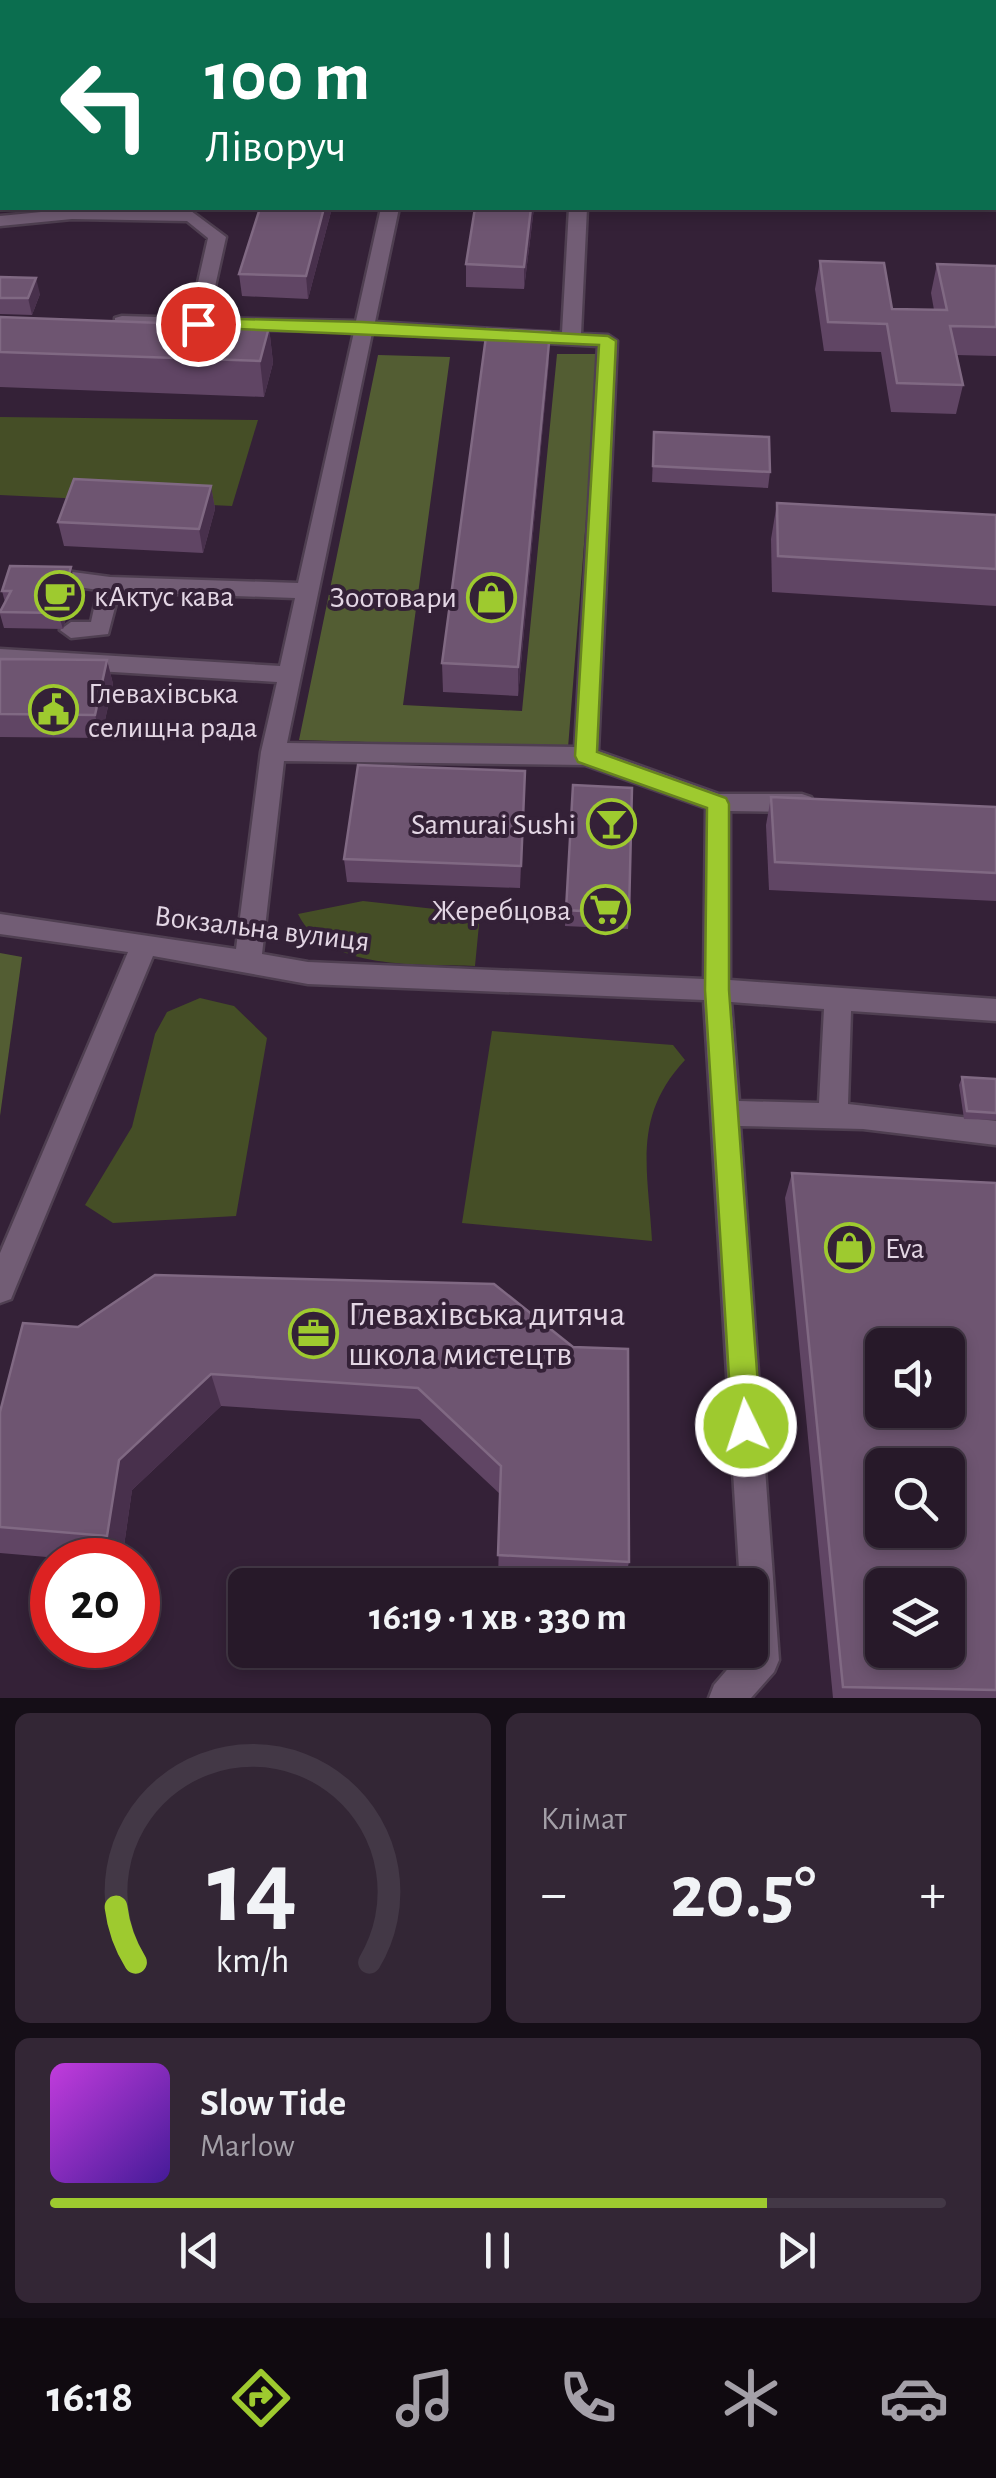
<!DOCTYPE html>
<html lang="uk">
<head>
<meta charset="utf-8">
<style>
	:root { --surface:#271929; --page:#332635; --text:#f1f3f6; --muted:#a4a0a8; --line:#433846; --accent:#9eca2f }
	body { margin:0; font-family:"Alegreya Sans",sans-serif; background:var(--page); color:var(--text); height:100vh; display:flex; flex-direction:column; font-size:38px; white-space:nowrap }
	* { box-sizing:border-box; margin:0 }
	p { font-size:32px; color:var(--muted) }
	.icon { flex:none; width:55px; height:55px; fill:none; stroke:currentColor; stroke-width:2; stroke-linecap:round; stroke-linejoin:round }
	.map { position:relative; height:1698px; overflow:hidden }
	.sheet { display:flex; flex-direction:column; gap:15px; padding:15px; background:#150e17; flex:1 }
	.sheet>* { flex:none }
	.guide { position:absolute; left:0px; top:0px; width:998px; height:210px; box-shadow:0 5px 15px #0003,0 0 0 2px var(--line); background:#0b6e4f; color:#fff; overflow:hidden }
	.controls { position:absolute; left:865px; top:1328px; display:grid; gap:20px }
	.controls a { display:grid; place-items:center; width:100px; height:100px; border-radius:15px; background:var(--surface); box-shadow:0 5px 15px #0003,0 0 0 2px var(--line); font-size:50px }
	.speed { position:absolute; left:30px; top:1538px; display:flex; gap:20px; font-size:50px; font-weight:700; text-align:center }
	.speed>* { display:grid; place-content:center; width:130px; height:130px; border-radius:50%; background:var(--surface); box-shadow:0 5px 15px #0003,0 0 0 2px var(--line); line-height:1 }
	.speed .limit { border:15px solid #d22; background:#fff; color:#111 }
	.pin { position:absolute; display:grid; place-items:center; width:85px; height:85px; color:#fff; margin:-42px; border:5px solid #fff; border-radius:50%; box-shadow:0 2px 10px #0007 }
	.me { position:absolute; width:110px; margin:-55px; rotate:356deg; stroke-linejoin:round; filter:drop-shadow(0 0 8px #0008) }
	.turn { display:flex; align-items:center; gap:35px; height:210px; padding:0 40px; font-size:45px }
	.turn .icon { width:130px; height:130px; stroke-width:2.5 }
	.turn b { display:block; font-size:70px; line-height:85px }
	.big { font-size:75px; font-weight:700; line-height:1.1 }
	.sheet .card { flex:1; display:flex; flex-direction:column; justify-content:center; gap:15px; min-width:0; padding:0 35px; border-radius:15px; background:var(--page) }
	.sheet .dial { align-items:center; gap:0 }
	.dial svg { height:260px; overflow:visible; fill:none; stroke:var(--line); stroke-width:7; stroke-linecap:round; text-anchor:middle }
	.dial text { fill:var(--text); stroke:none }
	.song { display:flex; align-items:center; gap:30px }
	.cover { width:120px; height:120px; border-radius:15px; background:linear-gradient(135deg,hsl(290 70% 55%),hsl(260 70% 35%)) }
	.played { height:10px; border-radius:5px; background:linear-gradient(90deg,var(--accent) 80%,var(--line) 80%) }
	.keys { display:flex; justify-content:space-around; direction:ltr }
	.heat { display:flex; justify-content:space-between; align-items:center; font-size:55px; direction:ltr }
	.sheet .tiles { flex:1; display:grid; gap:15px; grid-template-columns:1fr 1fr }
	.card:last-child { grid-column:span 2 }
	.trip { position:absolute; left:228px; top:1568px; width:540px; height:100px; border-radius:15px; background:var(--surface); box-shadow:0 5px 15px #0003,0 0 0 2px var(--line); font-weight:700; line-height:100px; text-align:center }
	.tabs { display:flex; height:160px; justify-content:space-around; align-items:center; background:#100a10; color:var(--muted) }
	.tabs .icon { width:70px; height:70px }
	.tabs .active { color:var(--accent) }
	.tabs b { font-size:45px; color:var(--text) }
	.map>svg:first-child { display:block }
	.green { fill:#454e26 }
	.forest { fill:#535d33 }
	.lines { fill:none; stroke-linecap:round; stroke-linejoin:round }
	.minor-casing { stroke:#4f3f51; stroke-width:5 }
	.minor { fill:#725d75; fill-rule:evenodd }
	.wall { fill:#604564 }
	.shaded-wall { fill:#48304c }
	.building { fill:#6e5571; stroke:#806983; stroke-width:2.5; fill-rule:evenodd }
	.route { fill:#9eca2f; stroke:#67831f; stroke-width:2.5 }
	.labels { text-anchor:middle; stroke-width:8; stroke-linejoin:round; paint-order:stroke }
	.poi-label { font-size:30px; fill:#e3d6e4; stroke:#342137; text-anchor:start }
	.street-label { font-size:30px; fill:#e3d6e4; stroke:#342137 }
	.near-poi-label { font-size:35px; fill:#e3d6e4; stroke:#342137; text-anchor:start }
</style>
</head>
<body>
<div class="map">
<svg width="996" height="1698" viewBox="0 0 996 1698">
	<rect width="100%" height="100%" fill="#342137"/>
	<g class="green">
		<polygon points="0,417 258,420 232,506 0,495"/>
		<path d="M363,901l117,13 -5,52c-55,-2 -149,5 -177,-52z"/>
		<polygon points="200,998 234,1006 267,1038 236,1216 113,1223 85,1205 132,1127 155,1034 167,1012"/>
		<path d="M492,1031l181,14 12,15c-53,57 -37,109 -33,181l-190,-18z"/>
	</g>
	<g class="forest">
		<polygon points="557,354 599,354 568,748 299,740 378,355 450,357 403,705 522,711"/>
		<polygon points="0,953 22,957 0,1116"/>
	</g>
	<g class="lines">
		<defs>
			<g id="minor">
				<polygon points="62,0 125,0 126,2 63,2"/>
				<rect x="279" y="0" width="14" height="2"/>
				<rect x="995" y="24" width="1" height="8"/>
				<polygon points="2,141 2,151 0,152 0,142"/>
				<path d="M381,208h18l-24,114 187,11 7,-125h18l-6,126 27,1 9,6 -19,410 121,43h83l9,3 3,6 -3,6 -9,3 -72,-1v169l266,19v22l-145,-10 -3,93 148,17v24l-133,-16 -123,-3 39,534 -5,12 -23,26h-42l5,-13 30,-35h6v-65h-10l-36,-585 -396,-16 -155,-28 -138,333 -4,10 -11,4v-50l128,-301 -128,-18v-20l236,35 25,-197 16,-70 -277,-17v-16l280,17 15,-68 -176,-6 -11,42 -37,4 -11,-8 11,-8h20l7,-32 -33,-5 -11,-7 11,-7 45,6 188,6 56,-251 -239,-6v-8l7,-2 68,2 18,-80 -21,-17 -115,-2 -72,7v-10l72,-7 119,2 35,26 -18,81 148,3zM372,333l226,13 -23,401 -288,-4zM284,761l301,4 121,43 -2,171 -396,-17 -46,-8zM731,1002l93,7 -5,94 -80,-2z"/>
			</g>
		</defs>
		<use href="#minor" class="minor-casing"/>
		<use href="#minor" class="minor"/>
	</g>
	<g class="wall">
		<polygon points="753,0 788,0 788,2"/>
		<polygon points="819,0 870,0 870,2"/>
		<polygon points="961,0 996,0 996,13 995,2 962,2"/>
		<rect x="0" y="61" width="2" height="61"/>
		<polygon points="260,208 332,208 308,299 242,296 239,274"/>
		<polygon points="534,208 524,289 466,287 466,264"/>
		<polygon points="820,261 892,309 934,310 931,293 937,264 996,266 996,356 956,355 963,385 956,414 891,412 881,352 824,351 815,289"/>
		<polygon points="0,277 40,294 32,315 0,314"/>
		<polygon points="0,317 269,327 273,363 264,397 0,387"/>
		<polygon points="549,360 518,696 443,692 442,663"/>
		<polygon points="654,432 770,472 768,488 652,482"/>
		<polygon points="211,486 215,509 203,553 64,546 58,522"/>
		<polygon points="777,503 996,515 996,606 772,592 771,539"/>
		<polygon points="75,583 63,629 4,628 0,614 0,610 5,602 2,591"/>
		<polygon points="0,659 107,660 113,684 101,738 0,737"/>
		<polygon points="525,771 520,888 347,882 344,859"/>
		<polygon points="573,785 629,914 628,929 565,926"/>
		<polygon points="771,797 996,807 996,901 769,890 766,825"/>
		<polygon points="962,1077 996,1079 996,1120 964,1119 959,1085"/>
		<polygon points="792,1173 996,1183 996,1698 833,1698 785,1198"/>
		<polygon points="494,1284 629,1562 624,1585 564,1585 498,1582 500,1494 420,1419 221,1406 132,1490 122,1560 82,1560 0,1553 0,1412 78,1327"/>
	</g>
	<g class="shaded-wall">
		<polygon points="324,208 332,208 308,299 306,276"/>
		<polygon points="531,208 534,208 524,289 524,267"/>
		<polygon points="36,278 40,294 32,315 28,298"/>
		<polygon points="269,327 273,363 264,397 260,361"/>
		<polygon points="550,332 549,360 518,696 518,667"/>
		<polygon points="211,486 215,509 203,553 199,529"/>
		<polygon points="71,567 75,583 63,629 58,613"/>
		<polygon points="107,660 113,684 101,738 95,715"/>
		<polygon points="211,1374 221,1406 132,1490 122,1560 120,1560 107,1536 119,1460"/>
	</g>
	<g class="building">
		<rect x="0" y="61" width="2" height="28"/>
		<rect x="995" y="140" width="1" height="38"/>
		<polygon points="260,208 324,208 306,276 239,274"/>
		<polygon points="475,208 531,208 524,267 466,264"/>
		<polygon points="820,261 884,263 892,309 947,310 937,264 996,266 996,327 950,326 963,385 897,383 887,324 828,322"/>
		<polygon points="0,277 36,278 28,298 0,298"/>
		<polygon points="0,317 269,327 260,361 0,352"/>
		<polygon points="487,329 550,332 518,667 442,663"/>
		<polygon points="654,432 769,437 770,472 653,466"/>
		<polygon points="74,479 211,486 199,529 58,522"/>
		<polygon points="777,503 996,515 996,569 778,556"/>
		<polygon points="10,566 71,567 58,613 0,612 11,591 2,591"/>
		<polygon points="0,659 107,660 95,715 0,714"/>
		<polygon points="358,765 525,771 521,866 344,859"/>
		<polygon points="573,785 632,788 629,914 566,910"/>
		<polygon points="771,797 996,807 996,873 775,862"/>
		<polygon points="962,1077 996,1079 996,1113 967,1111"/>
		<path d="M792,1173l204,10v507l-153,-3zM882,1345h66v65h-66zM882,1465h66v65h-66zM882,1585h66v65h-66z"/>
		<polygon points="155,1275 494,1284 573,1347 628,1349 629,1562 498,1555 501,1466 418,1388 211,1374 119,1460 107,1536 0,1527 0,1412 23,1323 78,1327"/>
	</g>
	<polygon class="route" points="198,318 362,322 608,336 616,341 597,752 726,798 729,804 729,990 761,1426 757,1436 746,1441 736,1436 732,1426 705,990 707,808 578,762 575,756 599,345 192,327 190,324"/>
	<defs>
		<symbol id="cafe-ring" viewBox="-11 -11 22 22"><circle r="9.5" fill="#342137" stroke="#9eca2f" stroke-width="1.5"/><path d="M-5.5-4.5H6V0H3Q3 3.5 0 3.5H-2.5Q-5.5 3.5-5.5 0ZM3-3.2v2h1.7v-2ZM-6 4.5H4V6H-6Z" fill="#9eca2f"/></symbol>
		<symbol id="shop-ring" viewBox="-11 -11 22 22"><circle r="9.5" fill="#342137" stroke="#9eca2f" stroke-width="1.5"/><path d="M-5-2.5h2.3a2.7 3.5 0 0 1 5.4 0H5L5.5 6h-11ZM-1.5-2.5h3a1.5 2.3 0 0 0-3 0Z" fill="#9eca2f"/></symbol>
		<symbol id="civic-ring" viewBox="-11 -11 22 22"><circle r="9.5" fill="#342137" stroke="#9eca2f" stroke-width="1.5"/><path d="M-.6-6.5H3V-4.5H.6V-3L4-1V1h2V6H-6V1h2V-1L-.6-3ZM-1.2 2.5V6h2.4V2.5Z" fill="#9eca2f"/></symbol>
		<symbol id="bar-ring" viewBox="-11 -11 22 22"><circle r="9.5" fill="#342137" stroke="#9eca2f" stroke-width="1.5"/><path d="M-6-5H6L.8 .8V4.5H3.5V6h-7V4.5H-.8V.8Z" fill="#9eca2f"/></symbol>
		<symbol id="supermarket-ring" viewBox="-11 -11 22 22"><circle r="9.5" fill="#342137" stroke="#9eca2f" stroke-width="1.5"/><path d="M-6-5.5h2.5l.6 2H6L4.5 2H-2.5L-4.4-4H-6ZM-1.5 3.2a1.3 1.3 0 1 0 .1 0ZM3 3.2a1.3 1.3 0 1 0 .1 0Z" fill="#9eca2f"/></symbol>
		<symbol id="office-ring" viewBox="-11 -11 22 22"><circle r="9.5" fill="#342137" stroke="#9eca2f" stroke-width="1.5"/><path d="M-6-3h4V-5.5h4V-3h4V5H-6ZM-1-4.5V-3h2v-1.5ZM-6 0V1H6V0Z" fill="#9eca2f"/></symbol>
	</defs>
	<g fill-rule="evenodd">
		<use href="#cafe-ring" x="32" y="568" width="55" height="55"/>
		<use href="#shop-ring" x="464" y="570" width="55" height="55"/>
		<use href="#civic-ring" x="26" y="682" width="55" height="55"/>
		<use href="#bar-ring" x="584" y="796" width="55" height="55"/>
		<use href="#supermarket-ring" x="578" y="882" width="55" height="55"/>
		<use href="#shop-ring" x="822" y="1220" width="55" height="55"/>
		<use href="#office-ring" x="286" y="1306" width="55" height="55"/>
	</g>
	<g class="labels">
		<g class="poi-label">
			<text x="94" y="606">кАктус кава</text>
			<text x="457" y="607" text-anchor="end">Зоотовари</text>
			<text x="88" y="703">Глевахівська<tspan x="88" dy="34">селищна рада</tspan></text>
			<text x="576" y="834" text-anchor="end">Samurai Sushi</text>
			<text x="571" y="920" text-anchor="end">Жеребцова</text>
			<text x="885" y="1258">Eva</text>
		</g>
		<g class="street-label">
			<text transform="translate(262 928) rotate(7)" y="10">Вокзальна вулиця</text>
		</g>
		<g class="near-poi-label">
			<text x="348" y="1325">Глевахівська дитяча<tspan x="348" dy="40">школа мистецтв</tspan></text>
		</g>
	</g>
</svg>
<div class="controls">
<a><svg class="icon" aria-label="sound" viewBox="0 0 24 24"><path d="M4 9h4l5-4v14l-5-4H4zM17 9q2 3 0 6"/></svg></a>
<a><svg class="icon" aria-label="search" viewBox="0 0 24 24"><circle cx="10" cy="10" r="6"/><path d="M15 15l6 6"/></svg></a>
<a><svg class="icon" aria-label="layers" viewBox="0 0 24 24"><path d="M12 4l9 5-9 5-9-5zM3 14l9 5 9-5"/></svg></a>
</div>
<div class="speed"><div class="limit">20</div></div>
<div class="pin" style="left:198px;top:324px;background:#d93025"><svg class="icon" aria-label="arrive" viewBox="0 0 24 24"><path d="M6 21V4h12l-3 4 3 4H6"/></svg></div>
<svg class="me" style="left:746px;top:1426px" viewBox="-20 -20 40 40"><circle r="17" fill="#9eca2f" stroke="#fff" stroke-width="3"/><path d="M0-11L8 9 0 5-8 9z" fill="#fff"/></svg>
<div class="trip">16:19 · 1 хв · 330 m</div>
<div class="guide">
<div class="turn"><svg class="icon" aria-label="left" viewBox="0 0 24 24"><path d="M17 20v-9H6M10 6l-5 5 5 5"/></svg><div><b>100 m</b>Ліворуч</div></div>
</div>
</div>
<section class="sheet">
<div class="tiles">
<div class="card dial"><svg viewBox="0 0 100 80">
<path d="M14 69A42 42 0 1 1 86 69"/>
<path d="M14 69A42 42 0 0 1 8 52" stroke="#9eca2f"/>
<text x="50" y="56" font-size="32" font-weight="700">14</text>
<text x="50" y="72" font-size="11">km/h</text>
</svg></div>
<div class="card"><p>Клімат</p>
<div class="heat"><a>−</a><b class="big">20.5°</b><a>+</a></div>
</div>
<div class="card">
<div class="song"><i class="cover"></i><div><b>Slow Tide</b><p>Marlow</p></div></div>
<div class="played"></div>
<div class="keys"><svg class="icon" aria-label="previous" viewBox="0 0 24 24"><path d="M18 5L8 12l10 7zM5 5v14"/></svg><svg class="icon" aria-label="pause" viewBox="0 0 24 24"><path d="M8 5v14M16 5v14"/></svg><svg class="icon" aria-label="next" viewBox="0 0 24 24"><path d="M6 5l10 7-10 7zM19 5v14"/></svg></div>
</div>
</div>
</section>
<nav class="tabs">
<b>16:18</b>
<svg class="icon active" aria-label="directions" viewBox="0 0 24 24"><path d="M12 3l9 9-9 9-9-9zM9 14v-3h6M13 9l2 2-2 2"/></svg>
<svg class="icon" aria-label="music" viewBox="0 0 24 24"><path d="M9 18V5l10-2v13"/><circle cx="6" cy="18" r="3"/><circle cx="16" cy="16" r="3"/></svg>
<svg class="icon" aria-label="phone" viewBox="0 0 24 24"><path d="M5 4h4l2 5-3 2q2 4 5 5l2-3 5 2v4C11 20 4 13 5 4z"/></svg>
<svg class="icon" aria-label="climate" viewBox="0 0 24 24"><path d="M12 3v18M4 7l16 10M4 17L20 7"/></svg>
<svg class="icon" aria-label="car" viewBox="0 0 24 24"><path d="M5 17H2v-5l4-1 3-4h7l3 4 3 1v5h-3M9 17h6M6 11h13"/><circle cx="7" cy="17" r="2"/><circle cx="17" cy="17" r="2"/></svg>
</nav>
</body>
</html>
